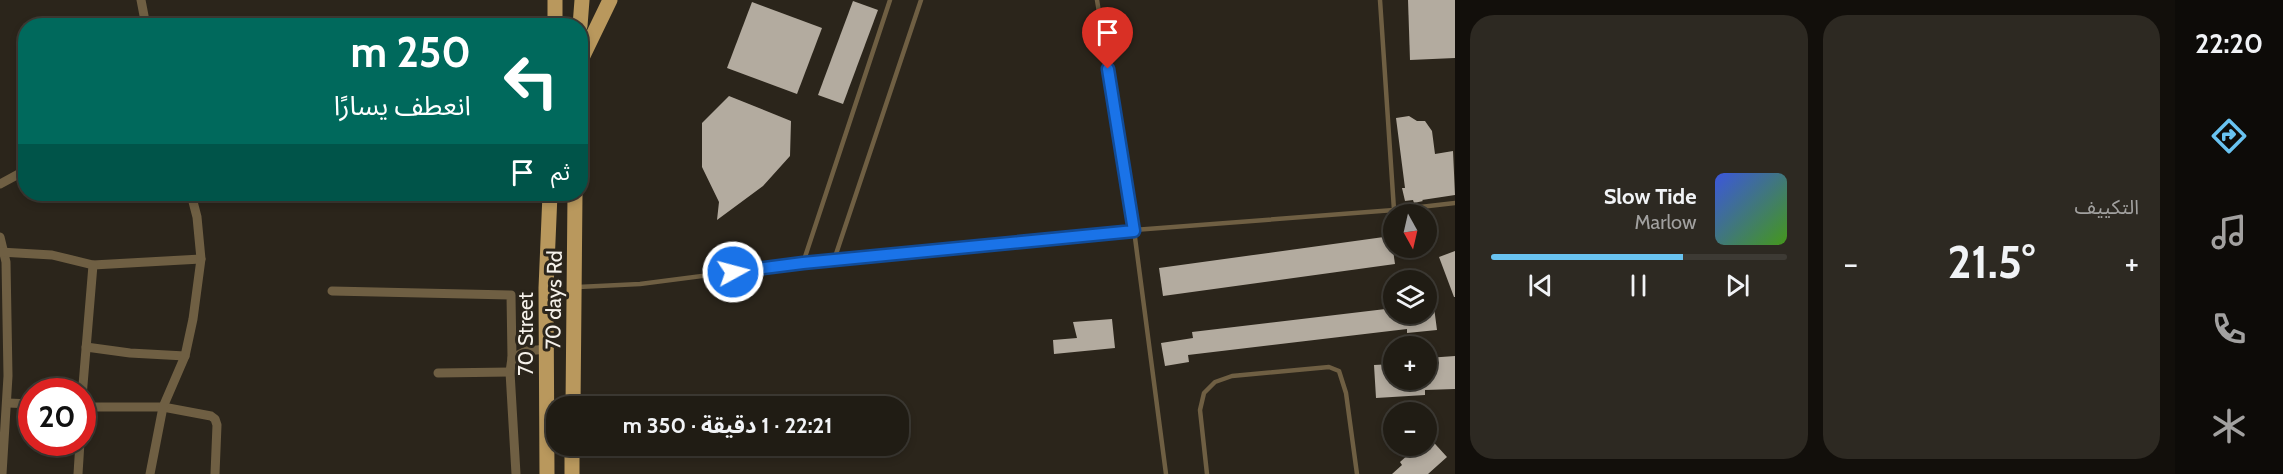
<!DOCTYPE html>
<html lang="ar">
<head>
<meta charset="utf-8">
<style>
	:root { --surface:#201c14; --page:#2d2922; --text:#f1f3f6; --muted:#a2a1a0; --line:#3d3a34; --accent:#69c3f1 }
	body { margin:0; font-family:Cabin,"Noto Sans Arabic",sans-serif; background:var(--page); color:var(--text); direction:rtl; height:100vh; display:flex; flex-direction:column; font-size:22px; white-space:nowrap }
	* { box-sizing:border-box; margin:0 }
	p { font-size:20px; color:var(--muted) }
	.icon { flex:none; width:33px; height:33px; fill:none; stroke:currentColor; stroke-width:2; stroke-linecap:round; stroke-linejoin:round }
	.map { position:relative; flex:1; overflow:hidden; direction:ltr }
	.side { display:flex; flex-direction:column; gap:15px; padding:15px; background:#120f0b; width:720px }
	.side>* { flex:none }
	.top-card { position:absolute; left:18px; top:18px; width:570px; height:183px; border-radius:24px; box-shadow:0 3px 9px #0003,0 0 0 2px var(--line); direction:rtl; background:#00695c; color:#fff; overflow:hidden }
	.needle { width:39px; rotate:172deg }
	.controls { position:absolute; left:1383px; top:204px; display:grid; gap:12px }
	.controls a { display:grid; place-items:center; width:54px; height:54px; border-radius:50%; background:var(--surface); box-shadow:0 3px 9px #0003,0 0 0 2px var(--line); font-size:30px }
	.speed { position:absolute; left:18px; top:378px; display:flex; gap:12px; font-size:30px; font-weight:700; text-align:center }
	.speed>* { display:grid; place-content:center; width:78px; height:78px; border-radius:50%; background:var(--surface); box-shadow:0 3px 9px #0003,0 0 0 2px var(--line); line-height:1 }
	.speed .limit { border:9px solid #d22; background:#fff; color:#111 }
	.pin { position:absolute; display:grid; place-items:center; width:51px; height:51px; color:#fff; margin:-62px -26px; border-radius:50% 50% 50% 0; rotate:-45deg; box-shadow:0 0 6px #0007 }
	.pin .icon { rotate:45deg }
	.me { position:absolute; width:66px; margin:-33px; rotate:83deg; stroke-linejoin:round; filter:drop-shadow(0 0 4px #0008) }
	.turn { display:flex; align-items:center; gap:21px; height:126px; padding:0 18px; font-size:27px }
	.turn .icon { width:78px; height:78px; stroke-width:2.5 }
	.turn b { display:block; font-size:42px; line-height:51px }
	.then { display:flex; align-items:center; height:57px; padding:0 18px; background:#0003; gap:12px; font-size:22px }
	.big { font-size:45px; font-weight:700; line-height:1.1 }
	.side .tile { flex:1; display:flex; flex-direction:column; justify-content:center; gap:9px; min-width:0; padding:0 21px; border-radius:24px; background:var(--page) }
	.song { display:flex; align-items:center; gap:18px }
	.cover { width:72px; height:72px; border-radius:9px; background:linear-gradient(135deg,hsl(230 70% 55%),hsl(100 70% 35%)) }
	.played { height:6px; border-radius:3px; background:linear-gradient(90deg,var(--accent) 65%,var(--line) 65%) }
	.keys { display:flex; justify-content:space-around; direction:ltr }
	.heat { display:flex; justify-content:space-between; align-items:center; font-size:33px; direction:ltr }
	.side .tiles { flex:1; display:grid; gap:15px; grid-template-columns:repeat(2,1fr) }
	.trip { position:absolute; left:546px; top:396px; width:363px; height:60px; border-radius:24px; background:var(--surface); box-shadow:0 3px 9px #0003,0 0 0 2px var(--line); font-weight:700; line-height:60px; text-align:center; direction:rtl }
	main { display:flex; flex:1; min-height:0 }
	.tab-bar { display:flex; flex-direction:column; width:108px; justify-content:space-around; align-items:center; background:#0d0b08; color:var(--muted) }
	.tab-bar .icon { width:42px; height:42px }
	.tab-bar .active { color:var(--accent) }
	.tab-bar b { font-size:27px; color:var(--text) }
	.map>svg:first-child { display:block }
	.building { fill:#b3ab9f }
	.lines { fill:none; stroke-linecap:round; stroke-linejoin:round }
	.lane { stroke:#6f5f43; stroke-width:4.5 }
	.street { stroke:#6f5f43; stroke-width:9 }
	.primary { stroke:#b9985d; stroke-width:15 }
	.route-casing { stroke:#114b97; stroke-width:15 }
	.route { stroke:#1a73e8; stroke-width:10 }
	.labels { text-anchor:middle; stroke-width:6; stroke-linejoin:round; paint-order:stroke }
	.street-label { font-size:21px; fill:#f5f1ea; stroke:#2b251b }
</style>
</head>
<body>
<main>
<nav class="tab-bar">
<b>22:20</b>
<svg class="icon active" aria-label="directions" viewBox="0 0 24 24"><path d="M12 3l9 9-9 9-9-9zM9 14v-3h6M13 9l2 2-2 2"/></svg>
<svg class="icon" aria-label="music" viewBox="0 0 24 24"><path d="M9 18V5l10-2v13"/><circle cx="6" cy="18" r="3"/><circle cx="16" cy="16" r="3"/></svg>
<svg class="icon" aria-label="phone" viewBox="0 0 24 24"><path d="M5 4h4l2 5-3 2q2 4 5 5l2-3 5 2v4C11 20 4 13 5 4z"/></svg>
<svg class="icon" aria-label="climate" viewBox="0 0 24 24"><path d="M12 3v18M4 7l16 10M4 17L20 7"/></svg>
</nav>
<section class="side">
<div class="tiles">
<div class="tile"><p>التكييف</p>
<div class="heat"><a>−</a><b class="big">21.5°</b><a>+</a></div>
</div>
<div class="tile">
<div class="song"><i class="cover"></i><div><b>Slow Tide</b><p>Marlow</p></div></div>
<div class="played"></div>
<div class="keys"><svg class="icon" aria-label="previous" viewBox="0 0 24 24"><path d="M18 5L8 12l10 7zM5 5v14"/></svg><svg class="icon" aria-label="pause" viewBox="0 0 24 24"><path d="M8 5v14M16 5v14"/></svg><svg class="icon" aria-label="next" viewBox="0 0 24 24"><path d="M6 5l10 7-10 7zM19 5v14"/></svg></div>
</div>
</div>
</section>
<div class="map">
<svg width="1455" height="474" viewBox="0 0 1455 474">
	<rect width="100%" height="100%" fill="#2b251b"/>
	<g class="building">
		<polygon points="1408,0 1455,0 1455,58 1410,60"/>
		<polygon points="853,1 878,10 843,104 818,95"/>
		<polygon points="752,2 822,28 797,94 727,68"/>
		<polygon points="729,96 791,121 790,156 763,186 717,220 719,202 702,167 702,123"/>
		<polygon points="1409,116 1417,121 1425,121 1432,131 1435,154 1453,151 1455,195 1422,200 1423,201 1414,203 1413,200 1405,201 1402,188 1405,188 1396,118"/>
		<polygon points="1391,236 1395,264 1163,296 1159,268"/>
		<polygon points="1455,251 1455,297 1454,297 1439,257"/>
		<polygon points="1432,292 1437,330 1407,333 1407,329 1188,355 1189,362 1165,366 1161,343 1193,338 1192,332 1394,308 1394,314 1426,314 1426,293"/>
		<polygon points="1112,319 1115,348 1054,354 1053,340 1077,338 1073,322"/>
		<polygon points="1455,356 1455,389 1425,390 1425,395 1376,398 1374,365 1394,364 1394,380 1428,380 1427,358"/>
		<polygon points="1426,434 1447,457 1428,474 1392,474 1402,465 1400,462 1418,446 1426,446"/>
	</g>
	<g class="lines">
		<g class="lane">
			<polyline points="1097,0 1134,230 1166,474"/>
			<polyline points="1380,0 1394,210"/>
			<polyline points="834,260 921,0"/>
			<polyline points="803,263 890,0"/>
			<polyline points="578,287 640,284 803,263 1134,230 1394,210 1455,203"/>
			<polyline points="1207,474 1200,410 1204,393 1215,382 1232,376 1329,367 1339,371 1346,393 1357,474"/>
		</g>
		<g class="street">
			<polyline points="141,0 146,26"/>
			<polyline points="0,184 26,170"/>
			<polyline points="0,237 6,262 8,376 2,474"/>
			<polyline points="0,252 52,255 93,265 201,259"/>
			<polyline points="332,291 511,295 512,358 510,372 516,474"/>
			<polyline points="86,347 130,353 185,356"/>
			<polyline points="512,358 526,351 547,349"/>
			<polyline points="438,373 510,372"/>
			<polyline points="82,397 93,265"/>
			<polyline points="8,403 32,404"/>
			<polyline points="82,407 163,407 211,416 215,419 217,425 215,474"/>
			<polyline points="78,474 80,442"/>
			<polyline points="150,474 163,407 185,356 193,319 201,259 197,217 191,194"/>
		</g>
		<g class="primary">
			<polyline points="555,26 555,0"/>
			<polyline points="580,26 582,0"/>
			<polyline points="580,62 610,0"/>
			<polyline points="573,406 575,194"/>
			<polyline points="547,474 546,288 550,194"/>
			<polyline points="572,474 572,446"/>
		</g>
	</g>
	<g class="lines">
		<defs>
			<polyline id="route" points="733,272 803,263 1134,231 1108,69"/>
		</defs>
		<use href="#route" class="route-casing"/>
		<use href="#route" class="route"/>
	</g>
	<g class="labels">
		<g class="street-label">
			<text transform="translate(554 300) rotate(-89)" y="7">70 days Rd</text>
			<text transform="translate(526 334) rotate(-90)" y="7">70 Street</text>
		</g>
	</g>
</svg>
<div class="controls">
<a><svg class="needle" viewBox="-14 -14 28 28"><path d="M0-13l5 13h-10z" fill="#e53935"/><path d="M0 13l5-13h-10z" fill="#a2a1a0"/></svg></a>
<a><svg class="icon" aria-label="layers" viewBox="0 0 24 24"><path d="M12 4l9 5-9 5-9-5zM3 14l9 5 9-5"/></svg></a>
<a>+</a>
<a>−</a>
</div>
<div class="speed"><div class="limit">20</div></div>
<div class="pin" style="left:1108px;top:69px;background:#d93025"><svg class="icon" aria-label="arrive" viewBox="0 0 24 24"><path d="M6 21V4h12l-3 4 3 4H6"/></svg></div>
<svg class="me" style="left:733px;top:272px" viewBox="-20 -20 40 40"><circle r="17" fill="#1a73e8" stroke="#fff" stroke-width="3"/><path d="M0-11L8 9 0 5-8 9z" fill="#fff"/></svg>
<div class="trip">22:21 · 1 دقيقة · 350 m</div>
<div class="top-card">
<div class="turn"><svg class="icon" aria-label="left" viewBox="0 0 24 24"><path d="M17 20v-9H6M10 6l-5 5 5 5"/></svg><div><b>250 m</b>انعطف يسارًا</div></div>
<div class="then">ثم<svg class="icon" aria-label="arrive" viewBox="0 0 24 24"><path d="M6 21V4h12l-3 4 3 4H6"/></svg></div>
</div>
</div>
</main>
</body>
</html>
